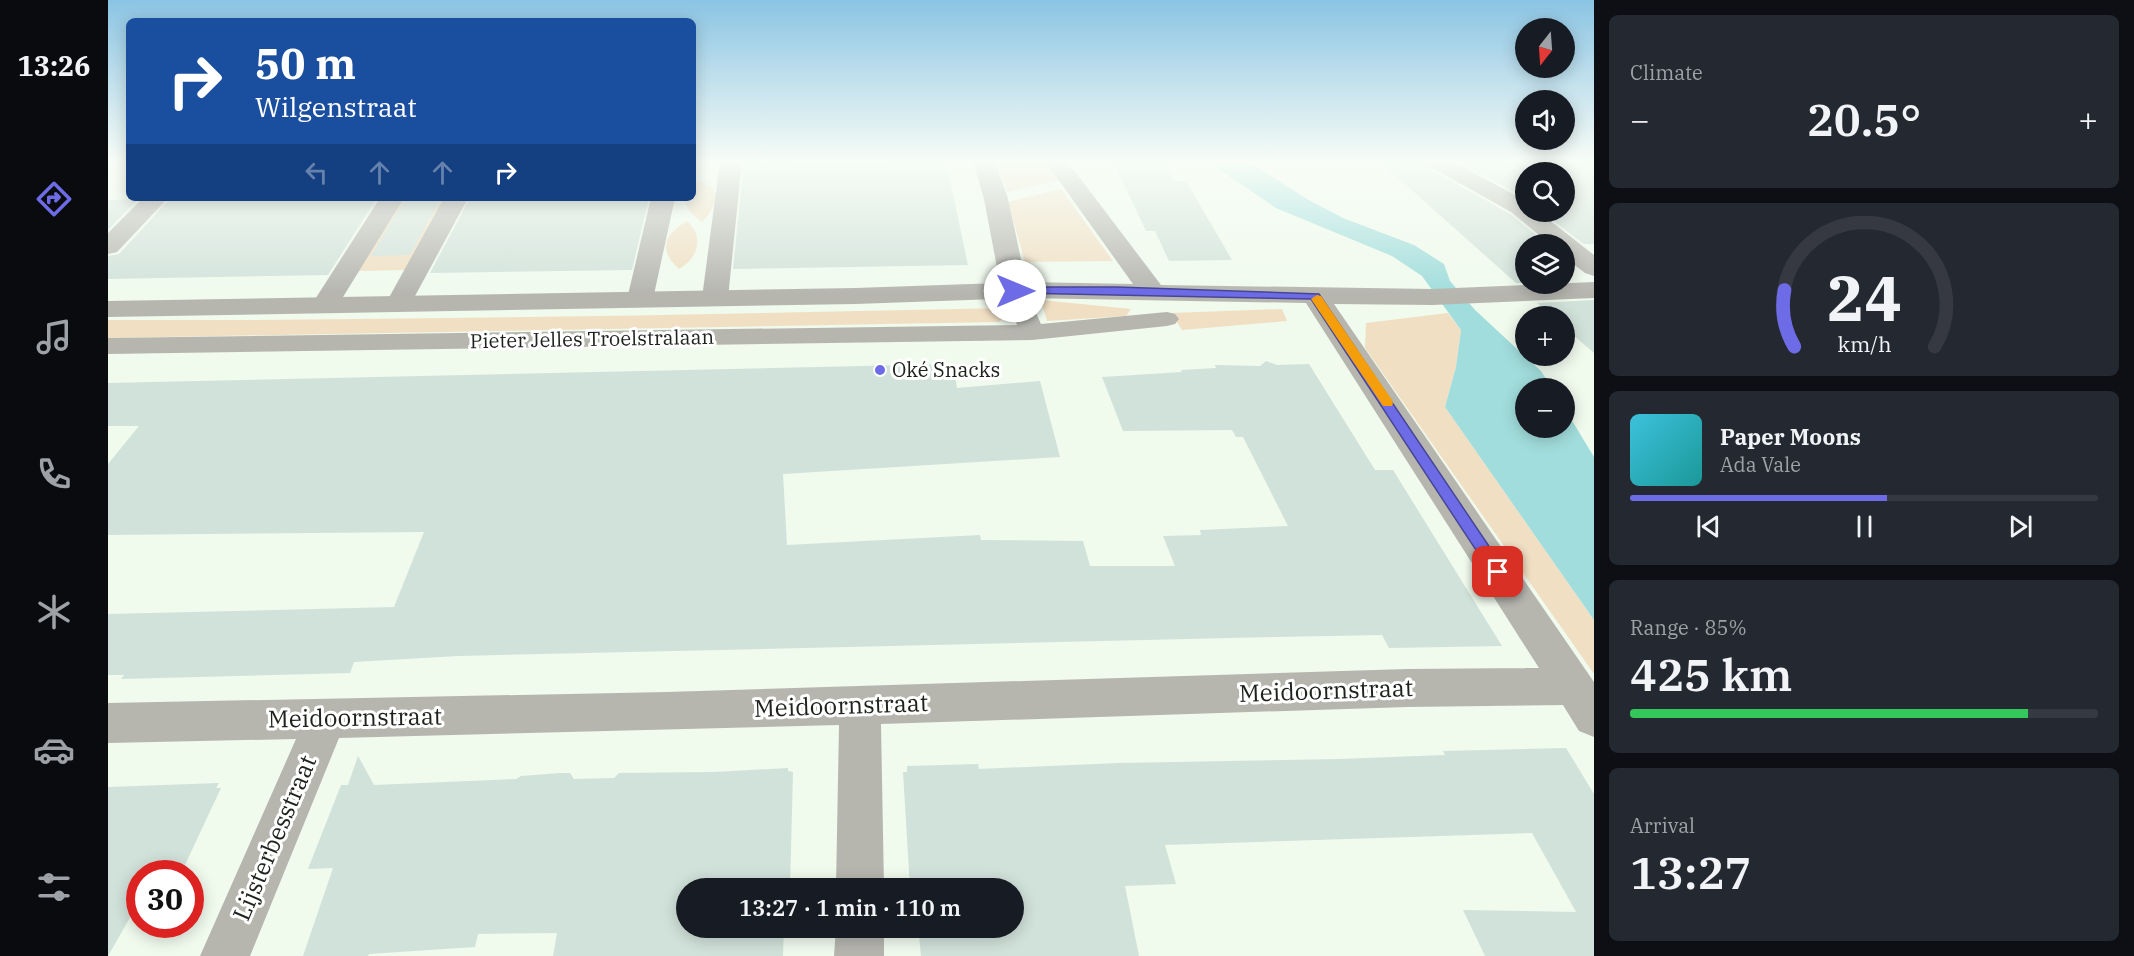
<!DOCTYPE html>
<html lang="en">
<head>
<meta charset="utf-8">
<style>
	:root { --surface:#171b24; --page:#242831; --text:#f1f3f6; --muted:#9ea1a6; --line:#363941; --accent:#6d6ce6 }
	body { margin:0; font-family:"IBM Plex Serif",serif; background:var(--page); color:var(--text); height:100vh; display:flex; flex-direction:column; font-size:22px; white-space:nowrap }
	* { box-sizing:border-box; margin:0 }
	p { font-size:20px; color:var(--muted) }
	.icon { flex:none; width:33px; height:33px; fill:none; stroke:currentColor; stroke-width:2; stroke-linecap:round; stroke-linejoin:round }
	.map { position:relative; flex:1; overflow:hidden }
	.details { display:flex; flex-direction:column; gap:15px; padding:15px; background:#0d0f14; width:540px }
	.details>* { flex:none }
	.banner { position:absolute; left:18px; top:18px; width:570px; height:183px; border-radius:9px; box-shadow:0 3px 15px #0003; background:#1a4fa0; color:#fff; overflow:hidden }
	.needle { width:39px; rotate:197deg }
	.buttons { position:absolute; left:1407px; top:18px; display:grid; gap:12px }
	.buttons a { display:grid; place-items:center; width:60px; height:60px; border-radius:50%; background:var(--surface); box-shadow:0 3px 15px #0003; font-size:30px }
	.speed { position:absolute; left:18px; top:860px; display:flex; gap:12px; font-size:30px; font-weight:700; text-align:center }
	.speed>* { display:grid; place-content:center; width:78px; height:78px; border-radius:50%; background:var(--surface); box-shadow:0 3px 15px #0003; line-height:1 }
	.speed .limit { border:9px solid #d22; background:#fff; color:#111 }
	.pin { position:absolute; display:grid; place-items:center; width:51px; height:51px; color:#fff; margin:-26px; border-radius:12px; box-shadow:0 3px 9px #0006 }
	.me { position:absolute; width:66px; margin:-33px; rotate:90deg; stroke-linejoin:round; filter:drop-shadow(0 0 4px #0008) }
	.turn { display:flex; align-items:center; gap:21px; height:126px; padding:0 30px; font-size:27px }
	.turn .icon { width:78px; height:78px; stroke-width:2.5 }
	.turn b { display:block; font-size:42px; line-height:51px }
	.lanes { display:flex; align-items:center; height:57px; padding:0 30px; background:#0003; justify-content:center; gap:30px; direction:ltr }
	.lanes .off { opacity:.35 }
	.big { font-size:45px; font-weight:600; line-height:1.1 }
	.details .widget { flex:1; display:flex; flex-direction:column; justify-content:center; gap:9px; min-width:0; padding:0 21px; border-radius:9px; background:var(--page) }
	.details .dial { align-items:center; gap:0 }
	.dial svg { height:156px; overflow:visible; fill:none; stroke:var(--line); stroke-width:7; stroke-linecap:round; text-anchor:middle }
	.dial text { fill:var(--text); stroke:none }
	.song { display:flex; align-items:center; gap:18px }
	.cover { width:72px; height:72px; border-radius:9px; background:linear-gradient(135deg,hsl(190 70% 55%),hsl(180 70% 35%)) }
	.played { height:6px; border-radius:3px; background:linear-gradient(90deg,var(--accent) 55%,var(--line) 55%) }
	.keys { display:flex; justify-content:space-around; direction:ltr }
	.heat { display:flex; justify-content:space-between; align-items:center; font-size:33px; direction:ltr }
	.charge { height:9px; border-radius:4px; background:linear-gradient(90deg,#34c759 85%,var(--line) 0) }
	.trip { position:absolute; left:568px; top:878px; width:348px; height:60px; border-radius:30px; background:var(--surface); box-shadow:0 3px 15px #0003; font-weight:600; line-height:60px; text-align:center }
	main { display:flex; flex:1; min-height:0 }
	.tabs { display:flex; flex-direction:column; width:108px; justify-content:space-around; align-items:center; background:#090b0e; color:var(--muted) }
	.tabs .icon { width:42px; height:42px }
	.tabs .current { color:var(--accent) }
	.tabs b { font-size:27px; color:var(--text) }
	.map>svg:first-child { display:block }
	.green { fill:#f0dfc3 }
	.water { fill:#a1dddc }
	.building { fill:#d1e2da }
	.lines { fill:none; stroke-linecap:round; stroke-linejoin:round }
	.service { fill:#b6b6af; fill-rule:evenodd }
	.pedestrian { fill:#b6b6af; fill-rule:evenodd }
	.minor { fill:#b6b6af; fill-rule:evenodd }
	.route { fill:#6d6ce6; stroke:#474696; stroke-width:1.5 }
	.slow { fill:#f59e0b }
	.poi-dot { fill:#6d6ce6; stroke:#fff; stroke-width:2 }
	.labels { text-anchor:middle; stroke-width:6; stroke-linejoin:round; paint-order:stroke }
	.street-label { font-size:20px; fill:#1e221d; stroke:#fff }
	.poi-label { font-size:20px; fill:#1e221d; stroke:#fff; text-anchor:start }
	.near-street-label { font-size:24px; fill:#1e221d; stroke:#fff }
</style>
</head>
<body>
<main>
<nav class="tabs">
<b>13:26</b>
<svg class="icon current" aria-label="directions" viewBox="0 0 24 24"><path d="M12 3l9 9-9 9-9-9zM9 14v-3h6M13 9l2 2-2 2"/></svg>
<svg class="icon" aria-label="music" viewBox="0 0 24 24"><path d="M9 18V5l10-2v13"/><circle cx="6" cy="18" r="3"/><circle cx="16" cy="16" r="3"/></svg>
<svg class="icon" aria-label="phone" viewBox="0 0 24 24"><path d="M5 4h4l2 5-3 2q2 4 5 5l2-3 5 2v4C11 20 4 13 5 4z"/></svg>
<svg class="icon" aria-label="climate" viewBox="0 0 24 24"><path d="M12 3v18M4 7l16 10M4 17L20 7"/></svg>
<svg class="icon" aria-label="car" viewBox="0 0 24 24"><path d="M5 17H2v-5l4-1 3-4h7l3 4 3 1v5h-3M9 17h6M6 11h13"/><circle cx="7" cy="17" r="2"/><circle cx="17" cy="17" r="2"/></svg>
<svg class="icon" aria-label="filters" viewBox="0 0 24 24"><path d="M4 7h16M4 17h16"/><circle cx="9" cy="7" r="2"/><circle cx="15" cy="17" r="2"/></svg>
</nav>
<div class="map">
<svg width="1486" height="956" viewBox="0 0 1486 956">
	<rect width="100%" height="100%" fill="#f0faed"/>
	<g class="green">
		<polygon points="888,161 942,161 957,179 899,192"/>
		<path d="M593,180l12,8 4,10 -8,16 -7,8c-7,-6 -18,-13 -16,-24h7v-13z"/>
		<polygon points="953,189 1005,261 917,262 900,202"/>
		<polygon points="294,198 339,198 297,270 247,271"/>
		<path d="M579,221c17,15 12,37 -8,48 -22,-20 -14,-35 8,-48z"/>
		<polygon points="933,300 1023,309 1018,316 939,321"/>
		<path d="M898,308l1,8 -8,6 -891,16v-18c299,1 599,-6 898,-12z"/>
		<polygon points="1174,309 1179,321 1074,330 1063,313"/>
		<polygon points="1340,313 1353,330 1348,367 1337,407 1486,620 1486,674 1257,348 1258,323"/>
	</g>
	<polygon class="water" points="1099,161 1140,161 1199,199 1235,218 1306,245 1336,264 1342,281 1367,310 1433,371 1444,388 1418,388 1418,428 1456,428 1457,409 1486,457 1486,620 1337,407 1348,367 1353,330 1314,276 1284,256 1168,208"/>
	<g class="building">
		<polygon points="636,161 777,165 777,161 838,161 860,265 625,269"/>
		<polygon points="1005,161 1054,161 1066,181 1078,181 1124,260 1061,261 1047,231 1038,231"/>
		<polygon points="1271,161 1316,161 1320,168 1402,214 1439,244 1418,244 1418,283 1408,283"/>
		<polygon points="1348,161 1486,161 1486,244 1476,244 1434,212 1456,212 1456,172 1418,172 1418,198"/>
		<polygon points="88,198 269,198 220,275 0,279 0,256 11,254 62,199"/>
		<polygon points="298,198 333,198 302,255 263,256"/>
		<polygon points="362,198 541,198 524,270 322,273"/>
		<polygon points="30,199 0,230 0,200"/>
		<polygon points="1486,300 1486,353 1456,327 1456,316 1445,316 1429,303"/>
		<polygon points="1158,361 1169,365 1201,364 1267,470 1285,470 1394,646 1281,648 1274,635 1167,637 350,656 246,662 242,673 13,679 16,675 0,675 0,614 286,607 316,532 0,535 0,464 31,426 0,426 0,383 845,364 849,388 932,381 952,457 675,474 679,545 872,535 873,540 975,541 982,566 1067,566 1055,536 1093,535 1092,530 1180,526 1135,437 1128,437 1124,430 1015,431 994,377 1074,372 1073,370 1108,368 1107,365 1152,366"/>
		<polygon points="1458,748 1486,794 1486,956 1377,956 1355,910 1468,912 1424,833 1057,845 1068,884 1017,886 1031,956 813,956 810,927 906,927 906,888 802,888 795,772 799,772 799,766 870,764 871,769 1010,763 1231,759 1337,755 1335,751"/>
		<polygon points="250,756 266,785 408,779 413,776 452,773 462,773 466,779 506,778 511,773 606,772 680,768 680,771 685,772 682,888 579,888 579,927 676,927 675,956 445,956 449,933 370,934 367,947 261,954 260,956 195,956 225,868 200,869 233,785 240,785"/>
		<polygon points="111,783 108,788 113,788 76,867 49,869 47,873 32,873 32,900 0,956 0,787"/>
	</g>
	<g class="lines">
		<polygon class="service" points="907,284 915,286 918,291 933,324 1059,312 1067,314 1071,319 1067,324 1059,326 924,340 0,354 0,338 909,325 896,291 899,286"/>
		<g class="pedestrian">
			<polygon points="612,161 634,161 620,298 616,304 607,306 598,304 594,298"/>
			<polygon points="272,198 296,198 227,310 217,312 207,310 204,304"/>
			<polygon points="336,198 360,198 300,309 291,311 282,309 278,303"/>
			<polygon points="543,198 567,198 545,299 541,305 532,307 523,305 519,299"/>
		</g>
		<g class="minor">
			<polygon points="865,161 887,161 900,199 918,282 1025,284 937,161 959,161 1053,285 1324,289 1486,282 1486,298 1324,305 1226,304 1486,682 1486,737 1471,731 1455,705 1299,707 773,724 776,888 728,888 731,725 231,738 142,956 92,956 188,739 0,743 0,703 559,692 1299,669 1431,668 1198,303 918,298 747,304 0,317 0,301 747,288 892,283 876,199"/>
			<polygon points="1318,161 1344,161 1418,201 1418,212 1431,212 1486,255 1486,276 1477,273 1456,257 1456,244 1442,244 1403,212 1321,166"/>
			<polygon points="35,198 60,198 9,252 0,254 0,233"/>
			<polygon points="728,927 776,927 776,956 726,956"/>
		</g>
	</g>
	<linearGradient id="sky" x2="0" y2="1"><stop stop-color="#8bc4e3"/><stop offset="0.55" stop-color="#f8fdf7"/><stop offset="1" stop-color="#f8fdf7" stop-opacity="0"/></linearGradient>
	<rect width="1486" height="294" fill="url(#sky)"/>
	<polygon class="route" points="907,287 1009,287 1211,294 1395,567 1398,572 1395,576 1390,578 1385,576 1203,299 903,293 902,291"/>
	<polygon class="slow" points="1209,295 1213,296 1284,400 1285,403 1284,406 1275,406 1203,299"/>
	<circle class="poi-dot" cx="772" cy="370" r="6"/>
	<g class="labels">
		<g class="street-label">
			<text transform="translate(484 339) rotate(-1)" y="7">Pieter Jelles Troelstralaan</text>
		</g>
		<g class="poi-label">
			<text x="784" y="377">Oké Snacks</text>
		</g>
		<g class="near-street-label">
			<text transform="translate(1218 691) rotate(-2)" y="8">Meidoornstraat</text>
			<text transform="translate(733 706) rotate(-2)" y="8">Meidoornstraat</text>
			<text transform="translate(247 718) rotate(-1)" y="8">Meidoornstraat</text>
			<text transform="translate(167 838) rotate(-67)" y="8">Lijsterbesstraat</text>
		</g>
	</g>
</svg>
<div class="buttons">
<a><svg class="needle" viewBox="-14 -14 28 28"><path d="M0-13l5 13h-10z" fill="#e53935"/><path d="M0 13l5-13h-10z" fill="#9ea1a6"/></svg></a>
<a><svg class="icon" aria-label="sound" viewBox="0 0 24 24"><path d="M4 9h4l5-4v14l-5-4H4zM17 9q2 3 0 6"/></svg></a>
<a><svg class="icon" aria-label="search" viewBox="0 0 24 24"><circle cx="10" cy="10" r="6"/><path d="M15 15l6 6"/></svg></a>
<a><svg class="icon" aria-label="layers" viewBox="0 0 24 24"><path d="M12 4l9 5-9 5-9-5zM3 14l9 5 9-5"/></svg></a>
<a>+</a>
<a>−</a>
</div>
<div class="speed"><div class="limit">30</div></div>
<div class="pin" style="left:1390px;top:572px;background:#d93025"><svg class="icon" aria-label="arrive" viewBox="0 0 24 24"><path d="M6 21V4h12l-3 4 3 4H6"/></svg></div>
<svg class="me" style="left:907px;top:291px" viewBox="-20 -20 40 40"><circle r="19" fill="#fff"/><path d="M0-13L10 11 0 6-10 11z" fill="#6d6ce6"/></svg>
<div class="trip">13:27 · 1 min · 110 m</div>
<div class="banner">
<div class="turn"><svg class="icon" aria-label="right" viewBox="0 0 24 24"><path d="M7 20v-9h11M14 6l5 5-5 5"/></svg><div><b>50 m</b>Wilgenstraat</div></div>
<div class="lanes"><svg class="icon off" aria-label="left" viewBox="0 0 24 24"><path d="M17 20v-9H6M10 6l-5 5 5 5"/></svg><svg class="icon off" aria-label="ahead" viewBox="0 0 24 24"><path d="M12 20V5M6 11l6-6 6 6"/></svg><svg class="icon off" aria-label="ahead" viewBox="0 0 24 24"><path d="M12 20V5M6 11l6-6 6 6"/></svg><svg class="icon" aria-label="right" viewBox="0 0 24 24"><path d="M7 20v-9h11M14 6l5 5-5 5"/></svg></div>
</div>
</div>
<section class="details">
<div class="widget"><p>Climate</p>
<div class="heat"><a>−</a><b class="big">20.5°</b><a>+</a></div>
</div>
<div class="widget dial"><svg viewBox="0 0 100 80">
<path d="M14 69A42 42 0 1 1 86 69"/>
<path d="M14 69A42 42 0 0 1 9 40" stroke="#6d6ce6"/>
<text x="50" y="56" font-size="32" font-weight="700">24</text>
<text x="50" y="72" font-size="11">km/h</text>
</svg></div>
<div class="widget">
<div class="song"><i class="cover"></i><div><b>Paper Moons</b><p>Ada Vale</p></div></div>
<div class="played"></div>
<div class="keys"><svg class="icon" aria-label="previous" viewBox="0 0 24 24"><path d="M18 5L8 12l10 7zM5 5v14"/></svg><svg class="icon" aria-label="pause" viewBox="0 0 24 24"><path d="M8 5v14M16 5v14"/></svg><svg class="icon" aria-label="next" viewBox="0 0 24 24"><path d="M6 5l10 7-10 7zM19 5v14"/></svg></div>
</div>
<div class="widget"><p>Range · 85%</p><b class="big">425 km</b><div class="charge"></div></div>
<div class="widget"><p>Arrival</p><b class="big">13:27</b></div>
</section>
</main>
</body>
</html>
